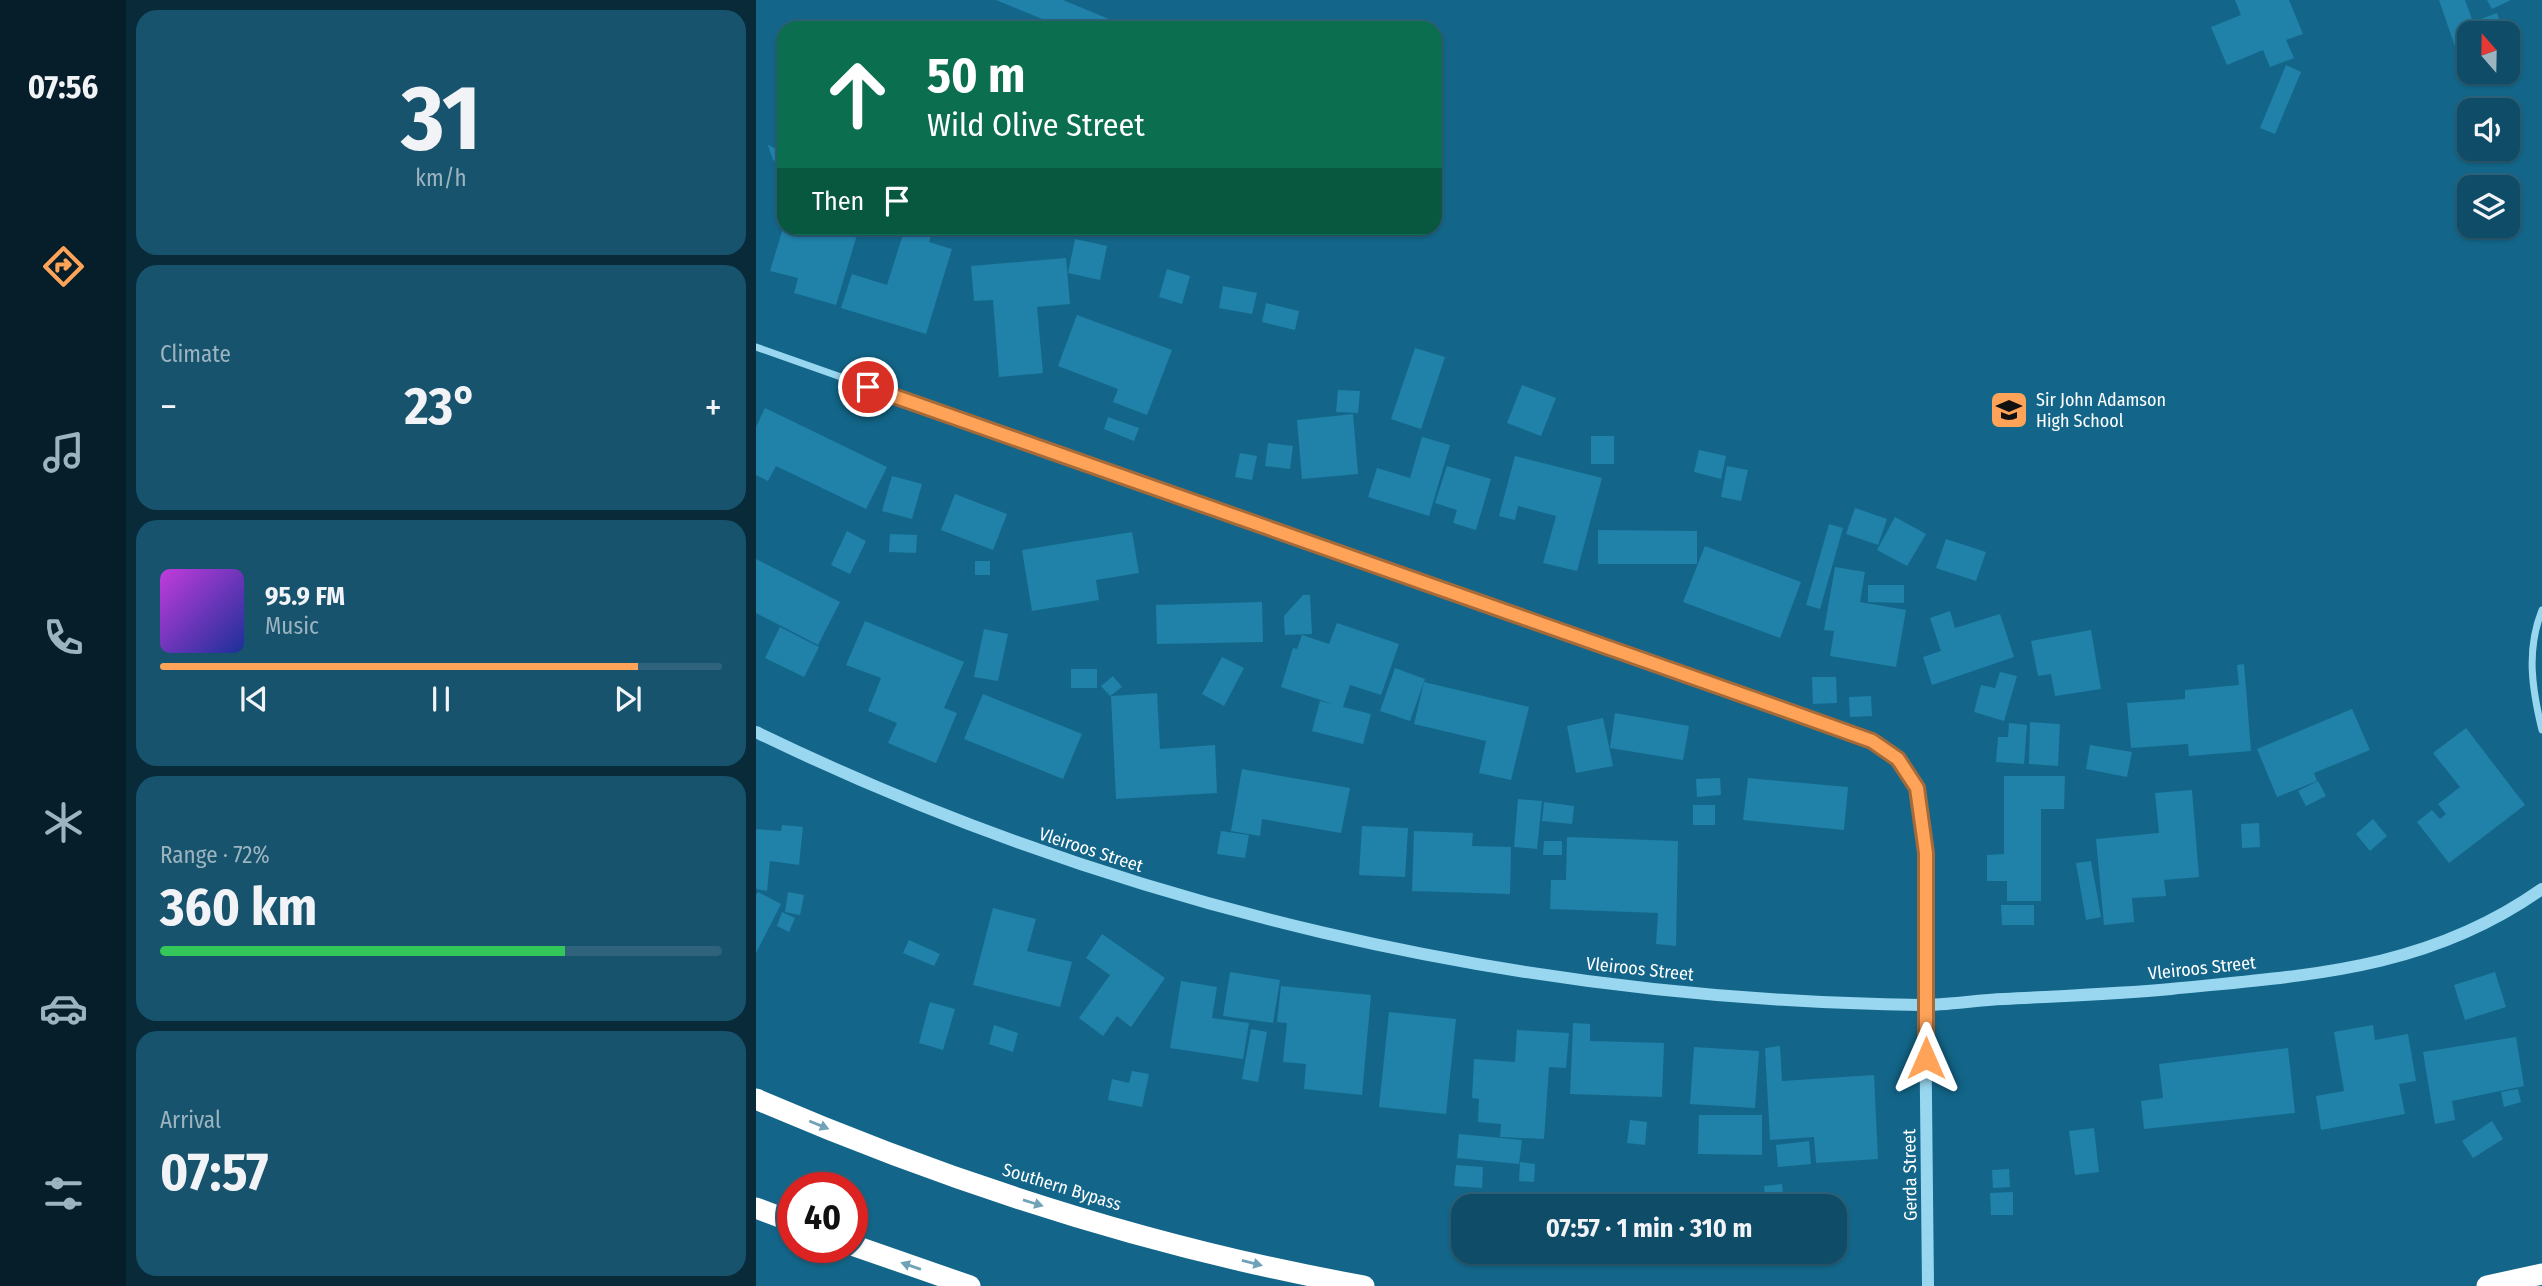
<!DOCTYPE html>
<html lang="en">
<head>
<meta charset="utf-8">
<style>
	:root { --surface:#0e4c67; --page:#17536d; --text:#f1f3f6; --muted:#9bb4c0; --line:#2e637b; --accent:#ffa358 }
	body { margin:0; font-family:"Fira Sans Condensed",sans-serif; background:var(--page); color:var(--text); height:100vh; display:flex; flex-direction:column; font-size:26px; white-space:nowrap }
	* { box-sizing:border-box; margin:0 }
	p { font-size:23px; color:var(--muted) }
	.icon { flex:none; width:38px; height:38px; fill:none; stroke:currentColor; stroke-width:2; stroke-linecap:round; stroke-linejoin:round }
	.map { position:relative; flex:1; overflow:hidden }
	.drawer { display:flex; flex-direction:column; gap:10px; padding:10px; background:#082a39; width:630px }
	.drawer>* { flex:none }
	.banner { position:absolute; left:21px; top:21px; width:665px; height:214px; border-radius:21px; box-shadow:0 2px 5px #0004,0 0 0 2px var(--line); background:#0b6e4f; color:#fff; overflow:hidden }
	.needle { width:46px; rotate:340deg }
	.tools { position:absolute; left:1701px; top:21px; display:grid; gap:14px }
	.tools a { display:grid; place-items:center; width:63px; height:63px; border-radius:14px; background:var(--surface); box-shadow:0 2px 5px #0004,0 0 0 2px var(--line); font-size:35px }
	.speed { position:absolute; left:21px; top:1172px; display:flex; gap:14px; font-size:35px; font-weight:700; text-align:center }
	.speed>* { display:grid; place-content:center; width:91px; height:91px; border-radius:50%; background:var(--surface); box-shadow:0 2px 5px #0004,0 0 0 2px var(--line); line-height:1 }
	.speed .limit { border:10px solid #d22; background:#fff; color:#111 }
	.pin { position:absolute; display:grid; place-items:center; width:60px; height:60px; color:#fff; margin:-30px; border:4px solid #fff; border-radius:50%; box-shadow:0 2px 7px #0007 }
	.me { position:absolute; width:77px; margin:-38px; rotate:0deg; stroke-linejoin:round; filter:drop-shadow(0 0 5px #0008) }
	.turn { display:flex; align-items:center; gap:24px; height:147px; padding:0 35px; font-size:32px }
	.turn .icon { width:91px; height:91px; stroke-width:2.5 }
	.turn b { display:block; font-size:49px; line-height:60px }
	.then { display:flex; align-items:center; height:66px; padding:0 35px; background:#0003; gap:14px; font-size:26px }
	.big { font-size:52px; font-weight:700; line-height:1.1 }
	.drawer .card { flex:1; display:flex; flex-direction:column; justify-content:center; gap:10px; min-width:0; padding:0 24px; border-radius:21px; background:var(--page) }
	.drawer .dial { align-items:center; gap:0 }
	.dial b { font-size:91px; line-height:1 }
	.song { display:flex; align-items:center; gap:21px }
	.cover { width:84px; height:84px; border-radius:10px; background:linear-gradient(135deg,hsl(290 70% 55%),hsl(230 70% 35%)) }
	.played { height:7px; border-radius:4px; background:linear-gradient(90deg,var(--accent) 85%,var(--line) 85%) }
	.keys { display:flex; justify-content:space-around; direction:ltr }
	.heat { display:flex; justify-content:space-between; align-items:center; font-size:38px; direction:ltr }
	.charge { height:10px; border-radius:5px; background:linear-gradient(90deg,#34c759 72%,var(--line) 0) }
	.trip { position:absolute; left:695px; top:1194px; width:396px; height:70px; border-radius:21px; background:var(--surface); box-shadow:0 2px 5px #0004,0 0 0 2px var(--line); font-weight:700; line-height:70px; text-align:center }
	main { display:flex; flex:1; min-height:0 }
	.menu { display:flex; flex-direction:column; width:126px; justify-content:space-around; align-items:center; background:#061e29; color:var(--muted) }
	.menu .icon { width:49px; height:49px }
	.menu .selected { color:var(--accent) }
	.menu b { font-size:32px; color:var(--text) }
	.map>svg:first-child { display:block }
	.building { fill:#2081a9 }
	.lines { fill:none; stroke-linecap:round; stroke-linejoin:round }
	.minor { stroke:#99d7f0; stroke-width:7 }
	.tertiary { stroke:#99d7f0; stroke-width:12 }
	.motorway { stroke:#fff; stroke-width:21 }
	.oneway { fill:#71a3b8 }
	.route-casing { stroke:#a66a39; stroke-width:18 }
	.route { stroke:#ffa358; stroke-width:12 }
	.labels { text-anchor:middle; stroke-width:7; stroke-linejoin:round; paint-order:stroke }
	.poi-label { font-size:18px; fill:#fff; stroke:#136689; text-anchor:start }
	.street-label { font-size:18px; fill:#fff; stroke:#136689 }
</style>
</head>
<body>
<main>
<nav class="menu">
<b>07:56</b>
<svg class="icon selected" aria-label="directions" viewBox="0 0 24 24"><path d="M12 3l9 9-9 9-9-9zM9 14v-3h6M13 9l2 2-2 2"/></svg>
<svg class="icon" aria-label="music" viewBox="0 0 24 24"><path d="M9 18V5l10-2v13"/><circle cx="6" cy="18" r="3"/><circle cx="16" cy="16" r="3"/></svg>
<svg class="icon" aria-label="phone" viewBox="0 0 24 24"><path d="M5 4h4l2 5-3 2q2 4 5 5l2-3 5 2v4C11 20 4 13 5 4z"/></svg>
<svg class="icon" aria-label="climate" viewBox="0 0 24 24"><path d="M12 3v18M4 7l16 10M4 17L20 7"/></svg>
<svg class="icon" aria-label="car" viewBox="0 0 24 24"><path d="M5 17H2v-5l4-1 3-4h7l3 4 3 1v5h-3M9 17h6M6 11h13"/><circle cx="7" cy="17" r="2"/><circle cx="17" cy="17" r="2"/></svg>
<svg class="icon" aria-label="filters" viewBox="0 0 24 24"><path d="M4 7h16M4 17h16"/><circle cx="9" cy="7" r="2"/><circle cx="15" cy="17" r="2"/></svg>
</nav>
<section class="drawer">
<div class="card dial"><b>31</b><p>km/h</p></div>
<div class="card"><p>Climate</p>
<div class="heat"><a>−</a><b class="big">23°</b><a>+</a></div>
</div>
<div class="card">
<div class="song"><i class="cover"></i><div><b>95.9 FM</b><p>Music</p></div></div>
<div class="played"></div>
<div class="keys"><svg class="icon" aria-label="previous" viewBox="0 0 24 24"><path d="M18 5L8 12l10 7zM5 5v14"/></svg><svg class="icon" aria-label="pause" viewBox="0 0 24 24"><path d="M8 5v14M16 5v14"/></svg><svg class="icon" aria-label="next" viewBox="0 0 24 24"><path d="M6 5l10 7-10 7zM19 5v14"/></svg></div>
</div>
<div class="card"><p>Range · 72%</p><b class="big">360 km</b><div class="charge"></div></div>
<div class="card"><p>Arrival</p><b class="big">07:57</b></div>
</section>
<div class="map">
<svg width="1786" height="1286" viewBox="0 0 1786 1286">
	<rect width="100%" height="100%" fill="#136689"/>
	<g class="building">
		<polygon points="240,0 307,0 360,22 358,28 308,28"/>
		<polygon points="1479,0 1533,0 1547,34 1530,40 1538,58 1514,67 1507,50 1471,65 1455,27 1485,15"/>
		<polygon points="1683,0 1709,0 1717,22 1741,13 1748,33 1713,33 1713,58 1704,61"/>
		<polygon points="1731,0 1755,0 1736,9"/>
		<polygon points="1530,65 1545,72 1519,134 1504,128"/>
		<polygon points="12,145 28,152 28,165 17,160"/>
		<polygon points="27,228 103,228 80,305 38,293 42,278 14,271"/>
		<polygon points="149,228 178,228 173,242 196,249 170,334 85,308 96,274 131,285"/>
		<polygon points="319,239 351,246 344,280 312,273"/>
		<polygon points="310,258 314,304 281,307 287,373 243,377 237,300 218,301 215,266"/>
		<polygon points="411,269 434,276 426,304 403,297"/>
		<polygon points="467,286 501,293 496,314 463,308"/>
		<polygon points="510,303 543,311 539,330 506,322"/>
		<polygon points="321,315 416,350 391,415 357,402 362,389 302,366"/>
		<polygon points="659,348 689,357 665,429 635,419"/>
		<polygon points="766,385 800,398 785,436 751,423"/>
		<polygon points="582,390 604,391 602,413 580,412"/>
		<polygon points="9,408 131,467 110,509 20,466 12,481 0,475 0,427"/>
		<polygon points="597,414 602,474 546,479 541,420"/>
		<polygon points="352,417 383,428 378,441 348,429"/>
		<rect x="835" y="436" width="23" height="28"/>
		<polygon points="666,437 694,445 673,516 612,497 621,468 654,478"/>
		<polygon points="512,443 537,446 534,469 509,466"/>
		<polygon points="943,450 970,456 965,479 938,472"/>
		<polygon points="484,453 501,456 496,480 479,477"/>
		<polygon points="759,456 846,478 821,571 787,563 800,516 762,506 759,520 743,516"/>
		<polygon points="691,466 735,479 720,530 697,523 701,510 679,503"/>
		<polygon points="971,466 992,470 985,501 965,497"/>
		<polygon points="136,476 166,484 156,519 126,511"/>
		<polygon points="199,494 251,514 237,550 185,530"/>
		<polygon points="1099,508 1131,519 1122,545 1090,534"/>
		<polygon points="1139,517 1170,534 1151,566 1121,550"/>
		<polygon points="1073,524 1087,528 1064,609 1050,605"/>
		<polygon points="842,530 941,531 941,564 842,564"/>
		<polygon points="91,531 110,541 94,574 75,565"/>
		<polygon points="376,532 383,573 340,580 343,600 276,611 266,550"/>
		<polygon points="134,534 161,535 160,553 133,552"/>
		<polygon points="1190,539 1230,552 1220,581 1180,568"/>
		<polygon points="949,546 1045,582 1024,638 927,602"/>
		<polygon points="0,559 84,602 62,645 0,613"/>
		<rect x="219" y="561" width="15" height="14"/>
		<polygon points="1079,567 1109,572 1104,602 1150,610 1140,667 1074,656 1078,631 1068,630"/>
		<polygon points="1112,585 1148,585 1148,603 1112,602"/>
		<polygon points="547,595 554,595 556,634 529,635 528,616"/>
		<polygon points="506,602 507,642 401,644 400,605"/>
		<polygon points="1194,611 1199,628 1244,614 1258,657 1176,685 1167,657 1185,651 1174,618"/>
		<polygon points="109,621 208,662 188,708 201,713 180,763 132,743 141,723 112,711 125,678 90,665"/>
		<polygon points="581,623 643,644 625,695 594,685 587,707 615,714 607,744 556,731 564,701 577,704 525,687 537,648 541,649 546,635 573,644"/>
		<polygon points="24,627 63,647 48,677 9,658"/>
		<polygon points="228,629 252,634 242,681 218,677"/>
		<polygon points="1335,630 1345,689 1299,696 1295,674 1282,676 1275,641"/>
		<polygon points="466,657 488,668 468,706 446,694"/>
		<polygon points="1488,664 1495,751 1433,756 1432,744 1375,748 1371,703 1429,699 1429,690 1483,685 1481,665"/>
		<polygon points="639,668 669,679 654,721 624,711"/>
		<rect x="315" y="669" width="26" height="19"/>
		<polygon points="1244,672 1261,676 1248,721 1218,712 1225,685 1239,688"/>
		<polygon points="357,676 366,687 354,696 345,686"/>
		<polygon points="1056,677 1080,677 1081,703 1057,704"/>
		<polygon points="668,682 773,707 755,780 723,773 730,741 658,724"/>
		<polygon points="401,693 404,749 459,745 461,793 360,799 355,696"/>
		<polygon points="227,694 326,734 307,779 208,739"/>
		<polygon points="1115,696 1116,716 1094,717 1093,697"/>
		<polygon points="1596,709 1614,750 1558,773 1561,781 1521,797 1501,749"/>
		<polygon points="859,713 933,726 927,760 854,748"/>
		<polygon points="847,718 857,766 820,773 811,726"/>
		<polygon points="1274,722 1304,724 1302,766 1273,764"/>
		<polygon points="1253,723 1271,725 1268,764 1240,762 1242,737 1252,737"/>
		<polygon points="1710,728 1769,805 1693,863 1661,822 1676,810 1684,819 1690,814 1682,804 1704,787 1677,753"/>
		<polygon points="1334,745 1376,752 1371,777 1330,769"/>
		<polygon points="486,769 594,788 585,833 506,819 504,836 475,831"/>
		<polygon points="1248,776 1309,776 1308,809 1285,809 1285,901 1251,901 1251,881 1231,881 1231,855 1248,854"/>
		<polygon points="964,778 965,795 941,797 940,779"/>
		<polygon points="992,778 1092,787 1088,830 987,820"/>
		<polygon points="1562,781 1570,796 1550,806 1542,791"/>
		<polygon points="1436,790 1443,877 1408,880 1410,896 1376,898 1378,922 1348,925 1340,839 1403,833 1399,793"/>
		<polygon points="762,799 786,801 781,849 758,847"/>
		<polygon points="788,802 818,806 816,824 786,821"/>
		<rect x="937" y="805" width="22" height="20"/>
		<polygon points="1617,819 1631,836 1614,851 1600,834"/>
		<polygon points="1503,823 1504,847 1486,848 1485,824"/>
		<polygon points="26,825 47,827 43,865 14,861 11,891 0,889 0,829 25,831"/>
		<polygon points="606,826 652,828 649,877 603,875"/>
		<polygon points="465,831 493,835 489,858 461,854"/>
		<polygon points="658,831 717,833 716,846 755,847 754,894 656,891"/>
		<polygon points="811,837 922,841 920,946 900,944 902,913 794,909 795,880 810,880"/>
		<polygon points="788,841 806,841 806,855 787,855"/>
		<polygon points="1335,861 1345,917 1330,920 1320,863"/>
		<polygon points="2,892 25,904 0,953 0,895"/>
		<polygon points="32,892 48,895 44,915 29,912"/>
		<polygon points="1245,905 1278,905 1278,925 1246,925"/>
		<polygon points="237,908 280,919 271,951 316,962 304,1007 217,985"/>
		<polygon points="26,912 39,918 33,932 21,926"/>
		<polygon points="346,934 409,978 375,1027 361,1016 347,1036 323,1018 354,975 330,958"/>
		<polygon points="153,940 184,954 178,966 147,953"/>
		<polygon points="474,972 524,980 517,1023 467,1016"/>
		<polygon points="1739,972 1750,1007 1709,1020 1698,985"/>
		<polygon points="425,981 461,987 456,1018 493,1023 487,1059 414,1048"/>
		<polygon points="525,986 615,995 606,1095 548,1089 550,1064 527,1062 531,1023 521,1022"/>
		<polygon points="174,1002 199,1009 187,1050 163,1043"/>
		<polygon points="633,1012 700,1019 690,1114 623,1107"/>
		<polygon points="817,1023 834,1024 834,1041 908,1043 906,1097 814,1094"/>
		<polygon points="238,1025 262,1033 257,1052 233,1044"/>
		<polygon points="1617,1025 1619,1040 1652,1034 1660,1081 1643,1084 1649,1114 1565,1130 1560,1096 1588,1091 1578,1032"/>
		<polygon points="495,1029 511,1032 502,1082 486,1079"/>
		<polygon points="761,1030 813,1033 810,1068 793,1067 788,1139 744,1137 745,1124 722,1122 723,1099 716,1098 718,1059 759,1062"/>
		<polygon points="1760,1037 1768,1086 1696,1101 1699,1120 1679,1124 1667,1052"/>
		<polygon points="1024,1046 1026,1081 1118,1075 1122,1159 1060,1163 1058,1137 1014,1140 1009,1048"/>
		<polygon points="938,1047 1003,1051 999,1108 934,1104"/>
		<polygon points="1532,1048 1539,1113 1388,1129 1385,1101 1407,1098 1403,1064"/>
		<polygon points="376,1071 393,1074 386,1107 352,1100 356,1079 373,1083"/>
		<polygon points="1762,1089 1765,1102 1748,1107 1745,1092"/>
		<polygon points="943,1115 1006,1115 1006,1155 942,1154"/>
		<polygon points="874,1120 891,1122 889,1145 871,1143"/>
		<polygon points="1736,1121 1747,1139 1717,1158 1706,1141"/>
		<polygon points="1338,1128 1343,1172 1319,1175 1313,1131"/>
		<polygon points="703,1134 766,1140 763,1164 701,1158"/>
		<polygon points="1053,1141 1055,1164 1022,1167 1020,1145"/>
		<polygon points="764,1162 779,1164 778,1182 763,1181"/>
		<polygon points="700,1165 727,1167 726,1188 698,1186"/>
		<polygon points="1253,1169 1254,1187 1237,1188 1236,1170"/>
		<polygon points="1026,1184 1028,1206 1010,1206 1008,1186"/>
		<polygon points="1257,1192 1257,1215 1235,1215 1234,1193"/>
	</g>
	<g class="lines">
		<g class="minor">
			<path d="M0,347l1116,394c19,11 34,24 44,45 16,34 10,81 9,117 0,34 0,68 0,102"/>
			<path d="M1786,610c-16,40 -10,79 0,120"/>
		</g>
		<g class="tertiary">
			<path d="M0,732c363,176 761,268 1165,273 28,0 55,-5 83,-6 56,-3 111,-5 167,-10 136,-14 255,-18 371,-100"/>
			<polyline points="1169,1005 1172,1286"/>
		</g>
		<g class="motorway">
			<path d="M0,1099c195,84 399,150 608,187"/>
			<polyline points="0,1208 37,1222"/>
			<polyline points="96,1245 214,1286"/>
			<polyline points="1731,1286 1786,1274"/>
		</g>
	</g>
	<defs><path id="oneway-solid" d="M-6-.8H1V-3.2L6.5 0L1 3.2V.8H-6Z" transform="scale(1.75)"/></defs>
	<g class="oneway">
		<use href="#oneway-solid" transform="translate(63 1125) rotate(22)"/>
		<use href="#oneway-solid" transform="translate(277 1203) rotate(17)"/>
		<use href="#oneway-solid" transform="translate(496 1263) rotate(14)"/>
		<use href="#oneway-solid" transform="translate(155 1266) rotate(-161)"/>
	</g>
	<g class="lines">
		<defs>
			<polyline id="route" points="112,387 1021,707 1116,741 1142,759 1161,788 1170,853 1170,1058"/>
		</defs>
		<use href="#route" class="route-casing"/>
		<use href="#route" class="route"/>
	</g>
	<defs>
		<symbol id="school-square" viewBox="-11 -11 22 22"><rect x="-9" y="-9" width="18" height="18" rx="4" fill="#ffa358" stroke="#136689"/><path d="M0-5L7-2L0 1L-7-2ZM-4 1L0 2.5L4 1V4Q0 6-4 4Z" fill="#111"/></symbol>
	</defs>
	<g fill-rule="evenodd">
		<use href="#school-square" x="1231" y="388" width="44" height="44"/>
	</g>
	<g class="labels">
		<g class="poi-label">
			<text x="1280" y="406">Sir John Adamson<tspan x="1280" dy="21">High School</tspan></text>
		</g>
		<g class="street-label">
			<text transform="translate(335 850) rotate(18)" y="6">Vleiroos Street</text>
			<text transform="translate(1446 968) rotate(-6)" y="6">Vleiroos Street</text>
			<text transform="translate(884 969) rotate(6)" y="6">Vleiroos Street</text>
			<text transform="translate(1154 1175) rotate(-91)" y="6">Gerda Street</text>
			<text transform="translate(306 1187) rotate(17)" y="6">Southern Bypass</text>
		</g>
	</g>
</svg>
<div class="tools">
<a><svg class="needle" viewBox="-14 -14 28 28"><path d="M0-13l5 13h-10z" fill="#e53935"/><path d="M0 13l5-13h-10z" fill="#9bb4c0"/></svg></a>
<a><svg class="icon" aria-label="sound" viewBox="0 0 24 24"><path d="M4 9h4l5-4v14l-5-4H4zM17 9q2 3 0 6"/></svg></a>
<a><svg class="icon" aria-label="layers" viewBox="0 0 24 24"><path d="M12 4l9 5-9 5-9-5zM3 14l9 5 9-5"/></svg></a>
</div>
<div class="speed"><div class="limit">40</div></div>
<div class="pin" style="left:112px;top:387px;background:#d93025"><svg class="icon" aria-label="arrive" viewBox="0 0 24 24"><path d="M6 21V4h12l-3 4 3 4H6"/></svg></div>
<svg class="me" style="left:1170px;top:1058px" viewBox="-20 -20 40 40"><path d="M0-17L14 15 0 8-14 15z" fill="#ffa358" stroke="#fff" stroke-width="4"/></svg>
<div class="trip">07:57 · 1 min · 310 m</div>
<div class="banner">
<div class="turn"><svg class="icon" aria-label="ahead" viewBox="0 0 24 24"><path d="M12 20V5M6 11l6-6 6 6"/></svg><div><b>50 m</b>Wild Olive Street</div></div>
<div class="then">Then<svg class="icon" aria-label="arrive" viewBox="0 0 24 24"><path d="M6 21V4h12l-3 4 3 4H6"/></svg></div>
</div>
</div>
</main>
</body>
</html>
